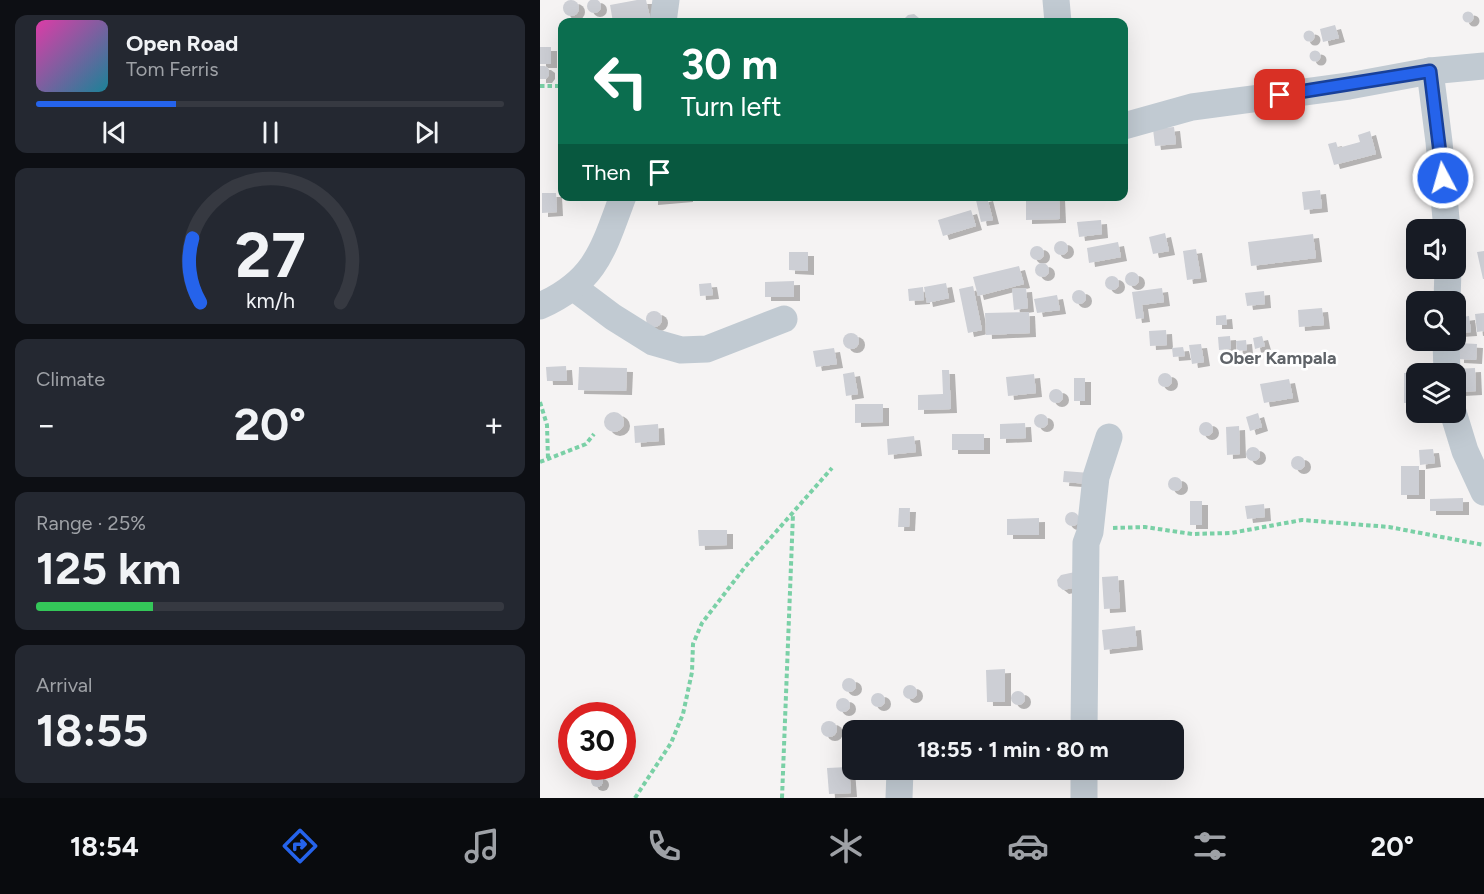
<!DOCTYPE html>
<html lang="en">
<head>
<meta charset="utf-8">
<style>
	:root { --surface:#171b24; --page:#242831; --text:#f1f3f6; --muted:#9ea1a6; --line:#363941; --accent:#2563eb }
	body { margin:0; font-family:Figtree,sans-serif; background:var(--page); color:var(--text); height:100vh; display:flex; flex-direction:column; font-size:22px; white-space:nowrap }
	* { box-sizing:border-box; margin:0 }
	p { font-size:20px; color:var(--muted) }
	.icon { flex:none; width:33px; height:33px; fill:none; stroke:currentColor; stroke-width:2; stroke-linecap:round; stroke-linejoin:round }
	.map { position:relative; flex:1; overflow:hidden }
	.panel { display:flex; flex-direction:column; gap:15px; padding:15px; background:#0d0f14; width:540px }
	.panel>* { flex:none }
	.top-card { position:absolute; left:18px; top:18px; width:570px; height:183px; border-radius:12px; box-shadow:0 6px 24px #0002; background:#0b6e4f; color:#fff; overflow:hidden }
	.fabs { position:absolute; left:866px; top:219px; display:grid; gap:12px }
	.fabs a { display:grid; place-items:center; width:60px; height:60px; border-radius:12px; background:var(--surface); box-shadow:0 6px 24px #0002; font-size:30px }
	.speed { position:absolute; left:18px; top:702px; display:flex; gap:12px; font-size:30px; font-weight:700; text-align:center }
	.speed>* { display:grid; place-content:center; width:78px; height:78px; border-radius:50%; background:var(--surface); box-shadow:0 6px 24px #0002; line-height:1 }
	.speed .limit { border:9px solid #d22; background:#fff; color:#111 }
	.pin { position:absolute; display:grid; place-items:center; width:51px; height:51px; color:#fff; margin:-26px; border-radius:12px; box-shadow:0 3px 9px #0006 }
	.me { position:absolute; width:66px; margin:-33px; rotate:354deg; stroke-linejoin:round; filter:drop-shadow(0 0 4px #0008) }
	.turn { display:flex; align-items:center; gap:21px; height:126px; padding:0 24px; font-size:27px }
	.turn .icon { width:78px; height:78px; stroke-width:2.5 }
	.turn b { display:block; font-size:42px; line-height:51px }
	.then { display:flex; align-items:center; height:57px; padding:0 24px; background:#0003; gap:12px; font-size:22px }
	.big { font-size:45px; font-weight:700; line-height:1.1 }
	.panel .card { flex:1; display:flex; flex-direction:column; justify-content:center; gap:9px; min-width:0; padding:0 21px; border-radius:12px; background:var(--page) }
	.panel .dial { align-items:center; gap:0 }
	.dial svg { height:156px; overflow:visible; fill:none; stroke:var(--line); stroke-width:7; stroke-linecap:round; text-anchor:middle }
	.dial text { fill:var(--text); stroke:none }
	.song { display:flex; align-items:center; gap:18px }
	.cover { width:72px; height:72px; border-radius:9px; background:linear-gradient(135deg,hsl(320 70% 55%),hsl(190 70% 35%)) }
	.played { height:6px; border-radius:3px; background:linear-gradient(90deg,var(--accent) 30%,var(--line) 30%) }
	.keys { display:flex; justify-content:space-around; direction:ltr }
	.heat { display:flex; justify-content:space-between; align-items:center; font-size:33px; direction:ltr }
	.charge { height:9px; border-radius:4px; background:linear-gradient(90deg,#34c759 25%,var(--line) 0) }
	.trip { position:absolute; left:302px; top:720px; width:342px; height:60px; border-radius:12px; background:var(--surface); box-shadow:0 6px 24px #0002; font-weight:700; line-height:60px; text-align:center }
	.dock { display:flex; height:96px; justify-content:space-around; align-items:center; background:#090b0e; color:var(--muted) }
	.dock .icon { width:42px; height:42px }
	.dock .on { color:var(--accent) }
	.dock b { font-size:27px; color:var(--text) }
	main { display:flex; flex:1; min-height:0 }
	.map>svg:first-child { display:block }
	.building { fill:#cdcfd5; filter:url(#shadow) }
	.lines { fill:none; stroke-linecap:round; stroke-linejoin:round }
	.path { stroke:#7ad0a6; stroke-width:4; stroke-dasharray:4.5 3; stroke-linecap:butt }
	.minor { stroke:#c1cad2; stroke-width:27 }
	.route-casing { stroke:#184099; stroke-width:15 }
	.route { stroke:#2563eb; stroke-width:10 }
	.labels { text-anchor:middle; stroke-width:5; stroke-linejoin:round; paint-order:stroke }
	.quarter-label { font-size:18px; font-weight:bold; fill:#5f6368; stroke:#fff }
</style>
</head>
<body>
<main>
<section class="panel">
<div class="card">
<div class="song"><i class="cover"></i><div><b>Open Road</b><p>Tom Ferris</p></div></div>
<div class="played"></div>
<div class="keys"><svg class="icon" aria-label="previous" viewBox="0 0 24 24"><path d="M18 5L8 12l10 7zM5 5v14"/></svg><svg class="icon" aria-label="pause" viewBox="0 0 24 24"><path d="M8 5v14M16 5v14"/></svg><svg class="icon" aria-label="next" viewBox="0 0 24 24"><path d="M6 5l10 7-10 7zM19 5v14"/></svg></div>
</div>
<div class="card dial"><svg viewBox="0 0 100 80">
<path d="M14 69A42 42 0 1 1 86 69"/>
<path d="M14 69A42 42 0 0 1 10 36" stroke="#2563eb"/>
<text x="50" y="56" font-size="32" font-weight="700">27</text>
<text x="50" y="72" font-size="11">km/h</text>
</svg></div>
<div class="card"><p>Climate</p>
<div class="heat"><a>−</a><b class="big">20°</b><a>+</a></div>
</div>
<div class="card"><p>Range · 25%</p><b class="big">125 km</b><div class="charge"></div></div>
<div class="card"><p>Arrival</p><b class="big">18:55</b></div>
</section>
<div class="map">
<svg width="944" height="798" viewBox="0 0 944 798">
	<defs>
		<filter id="shadow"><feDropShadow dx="6" dy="4" stdDeviation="0" flood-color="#0004"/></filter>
	</defs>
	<rect width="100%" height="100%" fill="#f5f3f3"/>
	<g class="building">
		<circle cx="54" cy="6" r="7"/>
		<polygon points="97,0 106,0 111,22 73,22 70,5"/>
		<circle cx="31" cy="8" r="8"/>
		<circle cx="928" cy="17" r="5.5"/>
		<polygon points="374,14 379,18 379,22 364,22 364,19 368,15"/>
		<polygon points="795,25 799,38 783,42 780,29"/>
		<circle cx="769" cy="36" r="5.5"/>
		<rect x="0" y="47" width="11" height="17"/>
		<circle cx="775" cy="56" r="5.5"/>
		<polygon points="0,66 5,66 9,69 9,75 6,79 0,79"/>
		<polygon points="634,127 636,144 615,146 613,129"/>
		<polygon points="830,131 836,154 794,165 788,144 796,142 798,148 820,142 818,135"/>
		<polygon points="780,190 782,208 764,210 762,192"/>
		<polygon points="2,193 16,193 17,212 2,213"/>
		<polygon points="112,196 147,196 147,198 112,201"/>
		<polygon points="519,196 520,219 486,220 486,197"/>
		<polygon points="447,197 453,220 441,222 436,200"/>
		<polygon points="431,210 436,226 403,236 398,220"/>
		<polygon points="561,220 562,234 539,237 537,222"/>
		<polygon points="625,233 629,251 613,254 609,237"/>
		<polygon points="773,234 776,258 711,266 708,242"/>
		<circle cx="521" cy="248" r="7"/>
		<polygon points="578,242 581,257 549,263 547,248"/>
		<circle cx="497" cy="253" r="7"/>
		<polygon points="656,249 661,278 647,280 643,251"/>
		<polygon points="944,251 944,279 943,279 937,252"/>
		<polygon points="249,252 268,252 268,271 249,270"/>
		<circle cx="502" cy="270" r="7"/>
		<polygon points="479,266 484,284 438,296 433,277"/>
		<circle cx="592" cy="279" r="7"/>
		<circle cx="572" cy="283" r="7"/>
		<polygon points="254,281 254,297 225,297 225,282"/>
		<polygon points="171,283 173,295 160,296 159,284"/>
		<polygon points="406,283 409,298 387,303 384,287"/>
		<polygon points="433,286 442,330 428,333 419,289"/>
		<polygon points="383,287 384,300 369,301 368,289"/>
		<polygon points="486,288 488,308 474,310 472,289"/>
		<polygon points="622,288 624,302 602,305 604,318 596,319 592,292"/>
		<circle cx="539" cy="297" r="7"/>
		<polygon points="724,291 725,304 707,306 705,293"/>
		<polygon points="517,295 520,310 497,313 494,299"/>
		<polygon points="782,308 784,325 759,327 758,310"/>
		<circle cx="114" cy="319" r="8"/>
		<polygon points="489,312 490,333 446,335 445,313"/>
		<polygon points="944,313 944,331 937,332 935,314"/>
		<polygon points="686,315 687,325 676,325 676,316"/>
		<polygon points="929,316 931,332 916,333 915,318"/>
		<polygon points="626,330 627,345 610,346 609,331"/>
		<circle cx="311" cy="341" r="8"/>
		<polygon points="690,336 691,349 679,350 678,337"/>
		<polygon points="722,336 725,346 715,349 713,338"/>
		<polygon points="706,340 707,350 697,351 696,341"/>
		<polygon points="918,343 937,344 936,360 918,359"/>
		<polygon points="661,344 664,362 652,364 649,345"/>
		<polygon points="643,347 645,356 633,357 632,348"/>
		<polygon points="294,348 297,364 276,367 273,351"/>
		<polygon points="26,366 27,381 7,381 6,367"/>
		<polygon points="39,367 87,368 86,391 38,390"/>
		<polygon points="935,368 936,391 918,392 916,369"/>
		<polygon points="402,370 409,370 411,409 378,410 378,395 403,394"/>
		<polygon points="314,372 318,394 306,396 303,374"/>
		<circle cx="625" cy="380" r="7"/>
		<rect x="864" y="373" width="12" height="30"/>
		<polygon points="494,374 496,393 468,396 466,377"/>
		<rect x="534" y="378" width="11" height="23"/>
		<polygon points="749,379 753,398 724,403 720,384"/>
		<circle cx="516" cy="396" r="7"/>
		<polygon points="315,404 343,404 343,422 315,423"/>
		<circle cx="74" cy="422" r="10"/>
		<polygon points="718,413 722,427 710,431 706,417"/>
		<circle cx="501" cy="421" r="7"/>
		<circle cx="666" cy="429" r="7"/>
		<polygon points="485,423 486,438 460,439 460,424"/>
		<polygon points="118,424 119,441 95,443 94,426"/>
		<polygon points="699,426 700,454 687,455 686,427"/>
		<rect x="412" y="434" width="32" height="16"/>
		<polygon points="374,436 376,452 348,455 347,439"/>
		<circle cx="713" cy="454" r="7"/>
		<polygon points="893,449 895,463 880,465 879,450"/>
		<circle cx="758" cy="463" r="7"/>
		<rect x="861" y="466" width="18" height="29"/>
		<polygon points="524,471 550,473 550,484 523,482"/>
		<circle cx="635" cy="484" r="7"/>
		<polygon points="923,498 923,511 890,511 890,499"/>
		<rect x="650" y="501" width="12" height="24"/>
		<polygon points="724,504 725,517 707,519 705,506"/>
		<polygon points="359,508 370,508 369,527 358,527"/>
		<circle cx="532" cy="519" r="7"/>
		<polygon points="499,518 499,535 467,535 467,519"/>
		<polygon points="158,530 187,530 187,545 159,546"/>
		<polygon points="535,572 537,587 523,590 518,586 517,580 521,575"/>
		<polygon points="578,576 580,608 564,609 562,577"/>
		<polygon points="595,626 597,646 564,650 562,630"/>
		<polygon points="465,669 465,702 447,702 446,670"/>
		<circle cx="309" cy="685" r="7"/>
		<circle cx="370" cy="692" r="7"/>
		<circle cx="478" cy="698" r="7"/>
		<circle cx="338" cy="700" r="7"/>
		<circle cx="303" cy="705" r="7"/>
		<circle cx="289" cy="729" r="8"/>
		<polygon points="309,767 311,793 289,794 287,768"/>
		<circle cx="57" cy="781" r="6"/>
	</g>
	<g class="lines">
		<g class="path">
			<polyline points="0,86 22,86"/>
			<polyline points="0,402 7,425 8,459"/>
			<polyline points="0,462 46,444 54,434"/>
			<polyline points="573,528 605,527 652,534 691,533 762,520 849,527 944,545"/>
			<polyline points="95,798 131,743 143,714 152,672 153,644 162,623 205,567 292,468"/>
			<polyline points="242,798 253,514"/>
		</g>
		<g class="minor">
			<polyline points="516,0 518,22"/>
			<polyline points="123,22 126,0"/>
			<polyline points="890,71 899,142 907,230"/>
			<polyline points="584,126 652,107 809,86 890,71 944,66"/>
			<polyline points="33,287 73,317 113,342 141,350 167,349 244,319"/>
			<polyline points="907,302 908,268"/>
			<path d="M0,306c56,-25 63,-56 83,-110"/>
			<polyline points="906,340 907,374"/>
			<polyline points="913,412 925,451 944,492"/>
			<polyline points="544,730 546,543 550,532 556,477 569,437"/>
			<polyline points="544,770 544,798"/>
			<polyline points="359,798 360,770"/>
		</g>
	</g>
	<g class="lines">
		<defs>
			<polyline id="route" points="740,95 890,71 903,178"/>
		</defs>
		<use href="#route" class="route-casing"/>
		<use href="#route" class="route"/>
	</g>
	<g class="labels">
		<g class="quarter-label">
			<text x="738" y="364">Ober Kampala</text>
		</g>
	</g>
</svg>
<div class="fabs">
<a><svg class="icon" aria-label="sound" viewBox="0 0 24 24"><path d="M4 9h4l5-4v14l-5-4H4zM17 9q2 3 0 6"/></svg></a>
<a><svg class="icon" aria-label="search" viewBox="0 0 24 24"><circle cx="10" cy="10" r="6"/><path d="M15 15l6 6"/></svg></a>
<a><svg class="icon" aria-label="layers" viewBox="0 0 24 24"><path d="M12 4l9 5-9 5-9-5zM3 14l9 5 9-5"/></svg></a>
</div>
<div class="speed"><div class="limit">30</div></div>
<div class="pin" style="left:740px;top:95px;background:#d93025"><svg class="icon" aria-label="arrive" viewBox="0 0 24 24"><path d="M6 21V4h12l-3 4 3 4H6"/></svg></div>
<svg class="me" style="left:903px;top:178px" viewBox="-20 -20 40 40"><circle r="17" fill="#2563eb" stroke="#fff" stroke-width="3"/><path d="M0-11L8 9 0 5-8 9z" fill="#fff"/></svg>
<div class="trip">18:55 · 1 min · 80 m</div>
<div class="top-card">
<div class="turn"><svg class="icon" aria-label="left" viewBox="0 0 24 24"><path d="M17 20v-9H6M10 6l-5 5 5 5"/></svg><div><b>30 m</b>Turn left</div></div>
<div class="then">Then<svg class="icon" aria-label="arrive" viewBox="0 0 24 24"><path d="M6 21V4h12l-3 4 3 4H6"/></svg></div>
</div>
</div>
</main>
<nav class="dock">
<b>18:54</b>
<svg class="icon on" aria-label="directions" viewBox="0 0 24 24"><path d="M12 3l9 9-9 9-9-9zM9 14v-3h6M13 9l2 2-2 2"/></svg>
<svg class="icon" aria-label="music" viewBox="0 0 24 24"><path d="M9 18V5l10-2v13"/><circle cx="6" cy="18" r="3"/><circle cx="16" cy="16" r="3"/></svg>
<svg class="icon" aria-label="phone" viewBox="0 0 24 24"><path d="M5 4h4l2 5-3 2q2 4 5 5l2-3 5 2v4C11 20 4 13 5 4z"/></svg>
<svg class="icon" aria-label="climate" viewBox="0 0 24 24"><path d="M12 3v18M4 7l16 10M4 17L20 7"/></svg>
<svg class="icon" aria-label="car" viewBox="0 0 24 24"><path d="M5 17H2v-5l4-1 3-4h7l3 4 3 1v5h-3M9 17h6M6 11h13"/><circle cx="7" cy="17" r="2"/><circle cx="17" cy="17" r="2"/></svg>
<svg class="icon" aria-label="filters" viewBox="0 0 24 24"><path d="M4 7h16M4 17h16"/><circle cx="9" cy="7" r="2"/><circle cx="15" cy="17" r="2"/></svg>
<b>20°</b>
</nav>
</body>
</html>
